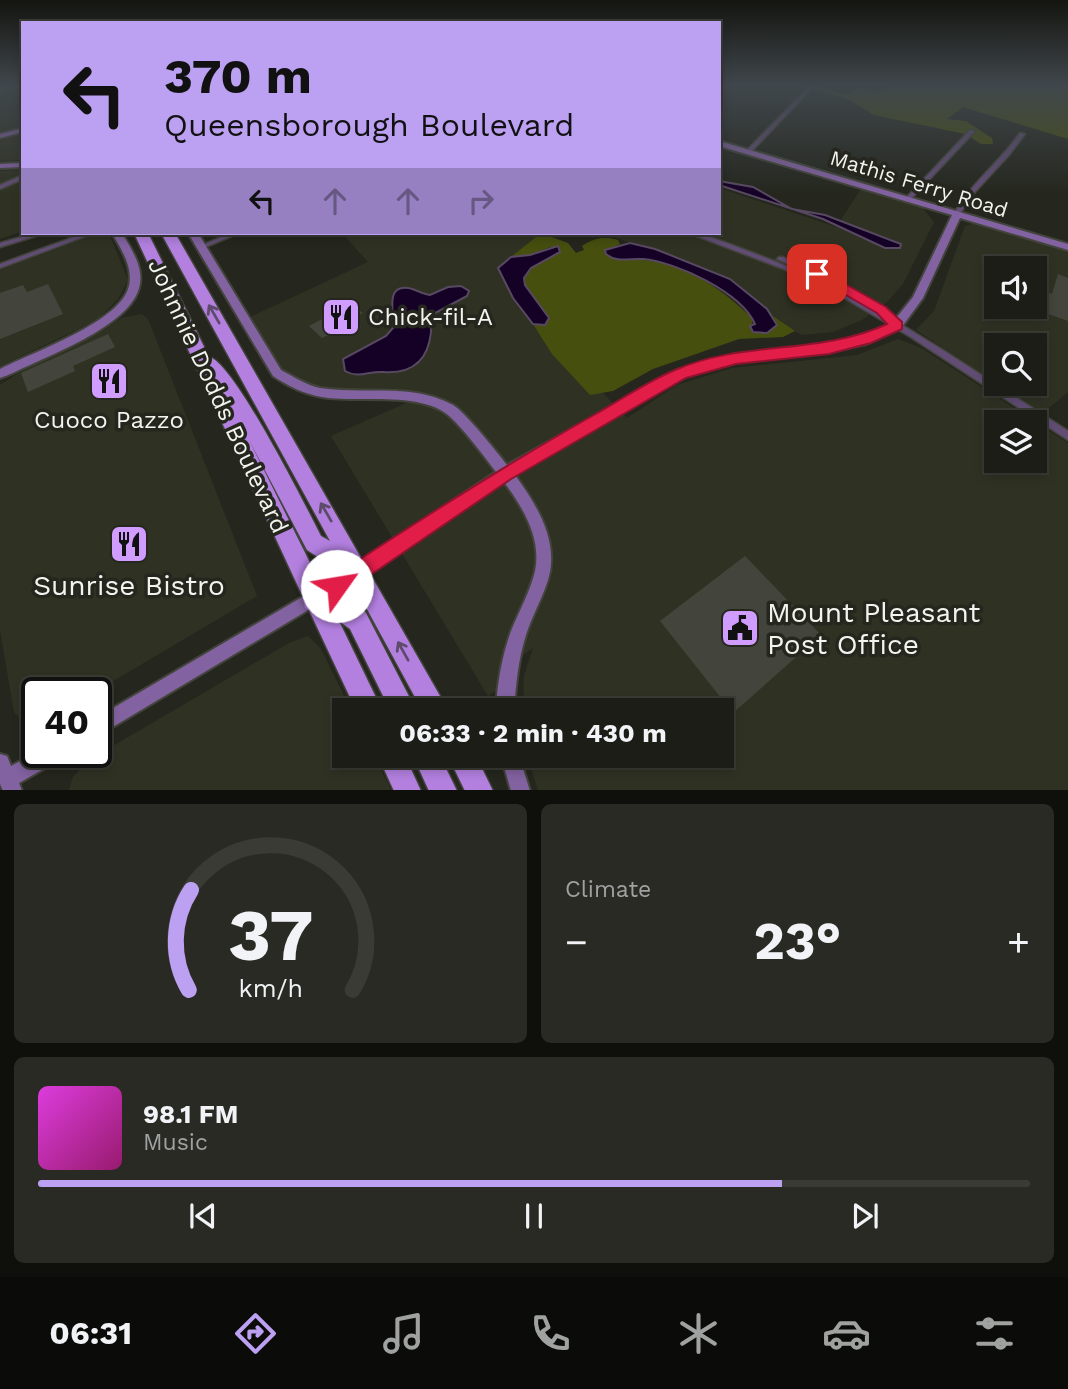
<!DOCTYPE html>
<html lang="en">
<head>
<meta charset="utf-8">
<style>
	:root { --surface:#1c1d16; --page:#292a23; --text:#f1f3f6; --muted:#a0a2a1; --line:#3a3b35; --accent:#bca0f2 }
	body { margin:0; font-family:"Work Sans",sans-serif; background:var(--page); color:var(--text); height:100vh; display:flex; flex-direction:column; font-size:26px; white-space:nowrap }
	* { box-sizing:border-box; margin:0 }
	p { font-size:23px; color:var(--muted) }
	.icon { flex:none; width:38px; height:38px; fill:none; stroke:currentColor; stroke-width:2; stroke-linecap:round; stroke-linejoin:round }
	.map { position:relative; height:790px; overflow:hidden }
	.sheet { display:flex; flex-direction:column; gap:14px; padding:14px; background:#0f100c; flex:1 }
	.sheet>* { flex:none }
	.hud { position:absolute; left:21px; top:21px; width:700px; height:214px; border-radius:0px; box-shadow:0 4px 10px #0003,0 0 0 2px var(--line); background:#bca0f2; color:#111; overflow:hidden }
	.buttons { position:absolute; left:984px; top:256px; display:grid; gap:14px }
	.buttons a { display:grid; place-items:center; width:63px; height:63px; border-radius:0px; background:var(--surface); box-shadow:0 4px 10px #0003,0 0 0 2px var(--line); font-size:35px }
	.speed { position:absolute; left:21px; top:677px; display:flex; gap:14px; font-size:35px; font-weight:700; text-align:center }
	.speed>* { display:grid; place-content:center; width:91px; height:91px; border-radius:50%; background:var(--surface); box-shadow:0 4px 10px #0003,0 0 0 2px var(--line); line-height:1 }
	.speed .limit { border:4px solid #111; border-radius:10px; background:#fff; color:#111 }
	.pin { position:absolute; display:grid; place-items:center; width:60px; height:60px; color:#fff; margin:-30px; border-radius:14px; box-shadow:0 4px 10px #0006 }
	.me { position:absolute; width:77px; margin:-38px; rotate:58deg; stroke-linejoin:round; filter:drop-shadow(0 0 5px #0008) }
	.turn { display:flex; align-items:center; gap:24px; height:147px; padding:0 28px; font-size:32px }
	.turn .icon { width:91px; height:91px; stroke-width:2.5 }
	.turn b { display:block; font-size:49px; line-height:60px }
	.lanes { display:flex; align-items:center; height:66px; padding:0 28px; background:#0003; justify-content:center; gap:35px; direction:ltr }
	.lanes .off { opacity:.35 }
	.big { font-size:52px; font-weight:700; line-height:1.1 }
	.sheet .widget { flex:1; display:flex; flex-direction:column; justify-content:center; gap:10px; min-width:0; padding:0 24px; border-radius:10px; background:var(--page) }
	.sheet .dial { align-items:center; gap:0 }
	.dial svg { height:182px; overflow:visible; fill:none; stroke:var(--line); stroke-width:7; stroke-linecap:round; text-anchor:middle }
	.dial text { fill:var(--text); stroke:none }
	.song { display:flex; align-items:center; gap:21px }
	.cover { width:84px; height:84px; border-radius:10px; background:linear-gradient(135deg,hsl(300 70% 55%),hsl(320 70% 35%)) }
	.played { height:7px; border-radius:4px; background:linear-gradient(90deg,var(--accent) 75%,var(--line) 75%) }
	.keys { display:flex; justify-content:space-around; direction:ltr }
	.heat { display:flex; justify-content:space-between; align-items:center; font-size:38px; direction:ltr }
	.sheet .tiles { flex:1; display:grid; gap:14px; grid-template-columns:1fr 1fr }
	.widget:last-child { grid-column:span 2 }
	.trip { position:absolute; left:332px; top:698px; width:402px; height:70px; border-radius:0px; background:var(--surface); box-shadow:0 4px 10px #0003,0 0 0 2px var(--line); font-weight:700; line-height:70px; text-align:center }
	.tabs { display:flex; height:112px; justify-content:space-around; align-items:center; background:#0b0c09; color:var(--muted) }
	.tabs .icon { width:49px; height:49px }
	.tabs .active { color:var(--accent) }
	.tabs b { font-size:32px; color:var(--text) }
	.map>svg:first-child { display:block }
	.built { fill:#2f3223; fill-rule:evenodd }
	.green { fill:#474f0f }
	.water { fill:#150026; stroke:#584962; stroke-width:2 }
	.building { fill:#43453c }
	.lines { fill:none; stroke-linecap:round; stroke-linejoin:round }
	.street-casing { stroke:#42443b; stroke-width:3 }
	.secondary-casing { stroke:#42443b; stroke-width:4 }
	.highway-casing { stroke:#42443b; stroke-width:3 }
	.street { fill:#614d74; fill-rule:evenodd }
	.secondary { fill:#8262a0; fill-rule:evenodd }
	.highway { fill:#b380e0; fill-rule:evenodd }
	.oneway { stroke:#5e4b6c }
	.route { fill:#e11d48; stroke:#92132f; stroke-width:2 }
	.labels { text-anchor:middle; stroke-width:7; stroke-linejoin:round; paint-order:stroke }
	.far-street-label { font-size:21px; fill:#f3f4ef; stroke:#25271e }
	.poi-label { font-size:24px; fill:#f3f4ef; stroke:#25271e; text-anchor:start }
	.street-label { font-size:24px; fill:#f3f4ef; stroke:#25271e }
	.near-poi-label { font-size:28px; fill:#f3f4ef; stroke:#25271e }
</style>
</head>
<body>
<div class="map">
<svg width="1068" height="791" viewBox="0 0 1068 791">
	<rect width="100%" height="100%" fill="#25271e"/>
	<g class="built">
		<polygon points="12,85 20,85 23,88 23,127 0,133 0,94"/>
		<polygon points="23,134 23,160 0,161 0,141"/>
		<polygon points="23,170 23,231 0,239 0,171"/>
		<polygon points="719,188 836,227 861,189 922,207 934,222 903,284 887,302 862,320 833,332 801,335 709,274 604,233 719,233"/>
		<path d="M975,223l93,28v141l-25,21 -47,-30h38v-38h-38v38l-80,-53 18,-19 31,-85zM996,268h38v38h-38z"/>
		<polygon points="98,233 109,233 128,280 118,299 99,318 79,329 0,366 0,270"/>
		<path d="M342,233h199l-43,36 46,63 83,86 50,-33 55,-17 125,-13 41,-16 25,10 145,94v347h-530l-11,-34h196v-46h-200l1,-34 9,-28 -21,14 -6,22 -18,12 -157,-260 89,-39 -103,-3 -40,-21 -31,-54 122,-57zM996,422h38v38h-38z"/>
		<polygon points="142,314 148,319 257,596 93,693 37,693 37,723 28,726 14,712 0,630 0,385 35,362 104,330 121,318"/>
		<polygon points="308,636 321,649 351,710 345,710 345,756 374,756 391,790 69,790 73,777 89,760 289,643"/>
	</g>
	<g class="green">
		<polygon points="909,85 1068,85 1068,139 963,107 947,119 966,121 992,138 993,144 981,144 965,134 874,115 848,99 810,89 814,86 849,95 856,88 875,91"/>
		<path d="M541,233l27,10 8,10 8,-3 -2,-4c12,-8 22,-10 36,-6l2,4 -10,5 13,11c51,-4 94,24 129,58l1,14 14,1 10,-8 -4,-9 22,15 -12,6 -44,2 -86,30 -40,22 -23,4 -38,-41 -19,-30 11,1 -2,-17 -17,-23 -1,-7 26,-31 -20,8 -19,2z"/>
	</g>
	<g class="water">
		<polygon points="719,181 753,187 792,209 825,215 901,244 900,248 885,248 823,219 719,185"/>
		<path d="M630,243l25,6 75,30 37,30 10,16 -10,8 -14,-1 -3,-6 5,-2c-14,-32 -79,-62 -112,-65 -13,-1 -27,4 -37,-5l-1,-4z"/>
		<polygon points="558,246 560,252 531,268 524,278 525,285 549,318 545,325 533,324 513,298 498,268 511,257 530,255"/>
		<path d="M461,286l8,5 -2,5 -34,18 3,4c-6,5 -5,7 -5,14 -3,30 -20,42 -48,40 -15,-1 -24,7 -38,-1l-2,-12 43,-23 7,-8c2,-13 -9,-43 15,-40 7,1 14,6 22,7l18,-8z"/>
	</g>
	<g class="building">
		<polygon points="1058,274 1068,278 1068,321 1034,309 1034,288 1052,294"/>
		<polygon points="48,284 63,314 0,339 0,293 23,285 27,292"/>
		<polygon points="351,304 363,313 352,319 361,327 345,336 338,330 322,338 309,326"/>
		<polygon points="108,334 115,347 73,366 75,371 28,392 21,373"/>
		<polygon points="745,556 821,635 733,713 660,621"/>
	</g>
	<g class="lines">
		<defs>
			<g id="street">
				<polygon points="811,85 815,85 750,153 746,153 746,151"/>
				<polygon points="970,130 975,131 910,200 906,200 906,198"/>
				<path d="M1020,133l5,1 -16,21 -35,38 -15,22h-4l-1,-1c17,-31 46,-52 66,-81z"/>
				<polygon points="23,175 23,179 0,189 0,185"/>
				<polygon points="36,233 46,233 0,247 0,243"/>
				<polygon points="85,233 94,233 0,268 0,264"/>
				<polygon points="231,233 239,233 203,248 199,248 198,247"/>
				<path d="M690,233h9c50,18 99,36 147,60l-8,-5 -61,-29 2,-2h4l61,27 49,33 1,3 52,32 122,79v9l-159,-104 -65,-38 -34,-17 -29,-13 -90,-34z"/>
			</g>
			<g id="secondary">
				<polygon points="1,85 7,85 0,92"/>
				<polygon points="23,128 23,132 0,138 0,134"/>
				<path d="M719,141l349,103v6l-108,-32 -37,80 -22,30 -35,16 -37,8 -93,10 -51,14 -170,99c21,29 45,66 33,105 -6,19 -16,36 -22,55 -8,25 -10,50 -12,75h-18c1,-26 6,-54 15,-79 8,-20 19,-39 24,-60 7,-33 -13,-65 -31,-89l-139,94 -269,161v-19l259,-152 141,-94c-12,-16 -34,-45 -48,-57 -29,-24 -91,-12 -126,-18 -18,-3 -34,-11 -49,-21l-85,-143h10l83,137c13,7 25,15 39,18 45,7 91,-6 133,17 12,7 44,47 54,60l170,-95 59,-16 93,-10 34,-7 30,-15 20,-25 39,-82 -233,-69z"/>
				<polygon points="23,163 23,167 0,168 0,164"/>
				<path d="M112,233h10c9,16 23,35 17,55 -9,35 -79,63 -109,77 -10,4 -20,10 -30,13v-9c31,-16 117,-46 128,-80 7,-20 -7,-40 -16,-56z"/>
				<polygon points="37,752 63,752 61,759 19,783 22,791 3,791 0,784 0,754 7,756 11,766"/>
				<polygon points="501,756 519,756 530,791 511,791"/>
			</g>
			<g id="highway">
				<path d="M134,233h14l61,124c24,4 97,150 112,179l9,5 -169,-308h14l273,477h-26l-72,-132 -43,-28 -58,-110 76,153 37,15 4,5 50,97h-26l-40,-81 -11,-8 43,89h-26l-47,-100 -4,-2 -2,-11z"/>
				<polygon points="378,756 405,756 421,791 394,791"/>
				<polygon points="413,756 440,756 457,791 429,791"/>
				<polygon points="448,756 476,756 493,791 465,791"/>
			</g>
		</defs>
		<use href="#street" class="street-casing"/>
		<use href="#secondary" class="secondary-casing"/>
		<use href="#highway" class="highway-casing"/>
		<use href="#street" class="street"/>
		<use href="#secondary" class="secondary"/>
		<use href="#highway" class="highway"/>
	</g>
	<defs><path id="oneway-shaft" d="M-6 0H5M1.5-3L5.5 0L1.5 3" fill="none" stroke-width="1.6" stroke-linecap="round" stroke-linejoin="round" transform="scale(1.75)"/></defs>
	<g class="oneway">
		<use href="#oneway-shaft" transform="translate(214 314) rotate(-120)"/>
		<use href="#oneway-shaft" transform="translate(326 512) rotate(-120)"/>
		<use href="#oneway-shaft" transform="translate(403 651) rotate(-119)"/>
	</g>
	<linearGradient id="sky" x2="0" y2="1"><stop stop-color="#141510"/><stop offset="0.44" stop-color="#40474c"/><stop offset="1" stop-color="#40474c" stop-opacity="0"/></linearGradient>
	<rect width="1068" height="195" fill="url(#sky)"/>
	<path class="route" d="M813,271h9l64,36 16,15v7l-31,14 -42,11 -93,10 -50,14 -175,101 -167,114 -7,2 -7,-2 -3,-7 3,-7c86,-57 172,-112 262,-163 27,-15 54,-34 83,-46 68,-30 145,-15 212,-46l-10,-11 -64,-37z"/>
	<defs>
		<symbol id="restaurant-square" viewBox="-11 -11 22 22"><rect x="-9" y="-9" width="18" height="18" rx="4" fill="#d09dff" stroke="#25271e"/><path d="M-5-6h1v4h1v-4h1v4h1v-4h1v5L-1.5 .5V6h-2V.5L-5-1ZM5-6V6H3V1.5H1.5Q1.5-4 5-6Z" fill="#111"/></symbol>
		<symbol id="civic-square" viewBox="-11 -11 22 22"><rect x="-9" y="-9" width="18" height="18" rx="4" fill="#d09dff" stroke="#25271e"/><path d="M-.6-6.5H3V-4.5H.6V-3L4-1V1h2V6H-6V1h2V-1L-.6-3ZM-1.2 2.5V6h2.4V2.5Z" fill="#111"/></symbol>
	</defs>
	<g fill-rule="evenodd">
		<use href="#restaurant-square" x="319" y="295" width="44" height="44"/>
		<use href="#restaurant-square" x="87" y="359" width="44" height="44"/>
		<use href="#restaurant-square" x="107" y="522" width="44" height="44"/>
		<use href="#civic-square" x="718" y="606" width="44" height="44"/>
	</g>
	<g class="labels">
		<g class="far-street-label">
			<text transform="translate(919 184) rotate(17)" y="7">Mathis Ferry Road</text>
		</g>
		<g class="poi-label">
			<text x="368" y="325">Chick-fil-A</text>
			<text x="109" y="428" text-anchor="middle">Cuoco Pazzo</text>
		</g>
		<g class="street-label">
			<text transform="translate(218 396) rotate(65)" y="8">Johnnie Dodds Boulevard</text>
		</g>
		<g class="near-poi-label">
			<text x="129" y="595">Sunrise Bistro</text>
			<text x="767" y="622" text-anchor="start">Mount Pleasant<tspan x="767" dy="32">Post Office</tspan></text>
		</g>
	</g>
</svg>
<div class="buttons">
<a><svg class="icon" aria-label="sound" viewBox="0 0 24 24"><path d="M4 9h4l5-4v14l-5-4H4zM17 9q2 3 0 6"/></svg></a>
<a><svg class="icon" aria-label="search" viewBox="0 0 24 24"><circle cx="10" cy="10" r="6"/><path d="M15 15l6 6"/></svg></a>
<a><svg class="icon" aria-label="layers" viewBox="0 0 24 24"><path d="M12 4l9 5-9 5-9-5zM3 14l9 5 9-5"/></svg></a>
</div>
<div class="speed"><div class="limit">40</div></div>
<div class="pin" style="left:817px;top:274px;background:#d93025"><svg class="icon" aria-label="arrive" viewBox="0 0 24 24"><path d="M6 21V4h12l-3 4 3 4H6"/></svg></div>
<svg class="me" style="left:337px;top:586px" viewBox="-20 -20 40 40"><circle r="19" fill="#fff"/><path d="M0-13L10 11 0 6-10 11z" fill="#e11d48"/></svg>
<div class="trip">06:33 · 2 min · 430 m</div>
<div class="hud">
<div class="turn"><svg class="icon" aria-label="left" viewBox="0 0 24 24"><path d="M17 20v-9H6M10 6l-5 5 5 5"/></svg><div><b>370 m</b>Queensborough Boulevard</div></div>
<div class="lanes"><svg class="icon" aria-label="left" viewBox="0 0 24 24"><path d="M17 20v-9H6M10 6l-5 5 5 5"/></svg><svg class="icon off" aria-label="ahead" viewBox="0 0 24 24"><path d="M12 20V5M6 11l6-6 6 6"/></svg><svg class="icon off" aria-label="ahead" viewBox="0 0 24 24"><path d="M12 20V5M6 11l6-6 6 6"/></svg><svg class="icon off" aria-label="right" viewBox="0 0 24 24"><path d="M7 20v-9h11M14 6l5 5-5 5"/></svg></div>
</div>
</div>
<section class="sheet">
<div class="tiles">
<div class="widget dial"><svg viewBox="0 0 100 80">
<path d="M14 69A42 42 0 1 1 86 69"/>
<path d="M14 69A42 42 0 0 1 15 25" stroke="#bca0f2"/>
<text x="50" y="56" font-size="32" font-weight="700">37</text>
<text x="50" y="72" font-size="11">km/h</text>
</svg></div>
<div class="widget"><p>Climate</p>
<div class="heat"><a>−</a><b class="big">23°</b><a>+</a></div>
</div>
<div class="widget">
<div class="song"><i class="cover"></i><div><b>98.1 FM</b><p>Music</p></div></div>
<div class="played"></div>
<div class="keys"><svg class="icon" aria-label="previous" viewBox="0 0 24 24"><path d="M18 5L8 12l10 7zM5 5v14"/></svg><svg class="icon" aria-label="pause" viewBox="0 0 24 24"><path d="M8 5v14M16 5v14"/></svg><svg class="icon" aria-label="next" viewBox="0 0 24 24"><path d="M6 5l10 7-10 7zM19 5v14"/></svg></div>
</div>
</div>
</section>
<nav class="tabs">
<b>06:31</b>
<svg class="icon active" aria-label="directions" viewBox="0 0 24 24"><path d="M12 3l9 9-9 9-9-9zM9 14v-3h6M13 9l2 2-2 2"/></svg>
<svg class="icon" aria-label="music" viewBox="0 0 24 24"><path d="M9 18V5l10-2v13"/><circle cx="6" cy="18" r="3"/><circle cx="16" cy="16" r="3"/></svg>
<svg class="icon" aria-label="phone" viewBox="0 0 24 24"><path d="M5 4h4l2 5-3 2q2 4 5 5l2-3 5 2v4C11 20 4 13 5 4z"/></svg>
<svg class="icon" aria-label="climate" viewBox="0 0 24 24"><path d="M12 3v18M4 7l16 10M4 17L20 7"/></svg>
<svg class="icon" aria-label="car" viewBox="0 0 24 24"><path d="M5 17H2v-5l4-1 3-4h7l3 4 3 1v5h-3M9 17h6M6 11h13"/><circle cx="7" cy="17" r="2"/><circle cx="17" cy="17" r="2"/></svg>
<svg class="icon" aria-label="filters" viewBox="0 0 24 24"><path d="M4 7h16M4 17h16"/><circle cx="9" cy="7" r="2"/><circle cx="15" cy="17" r="2"/></svg>
</nav>
</body>
</html>
